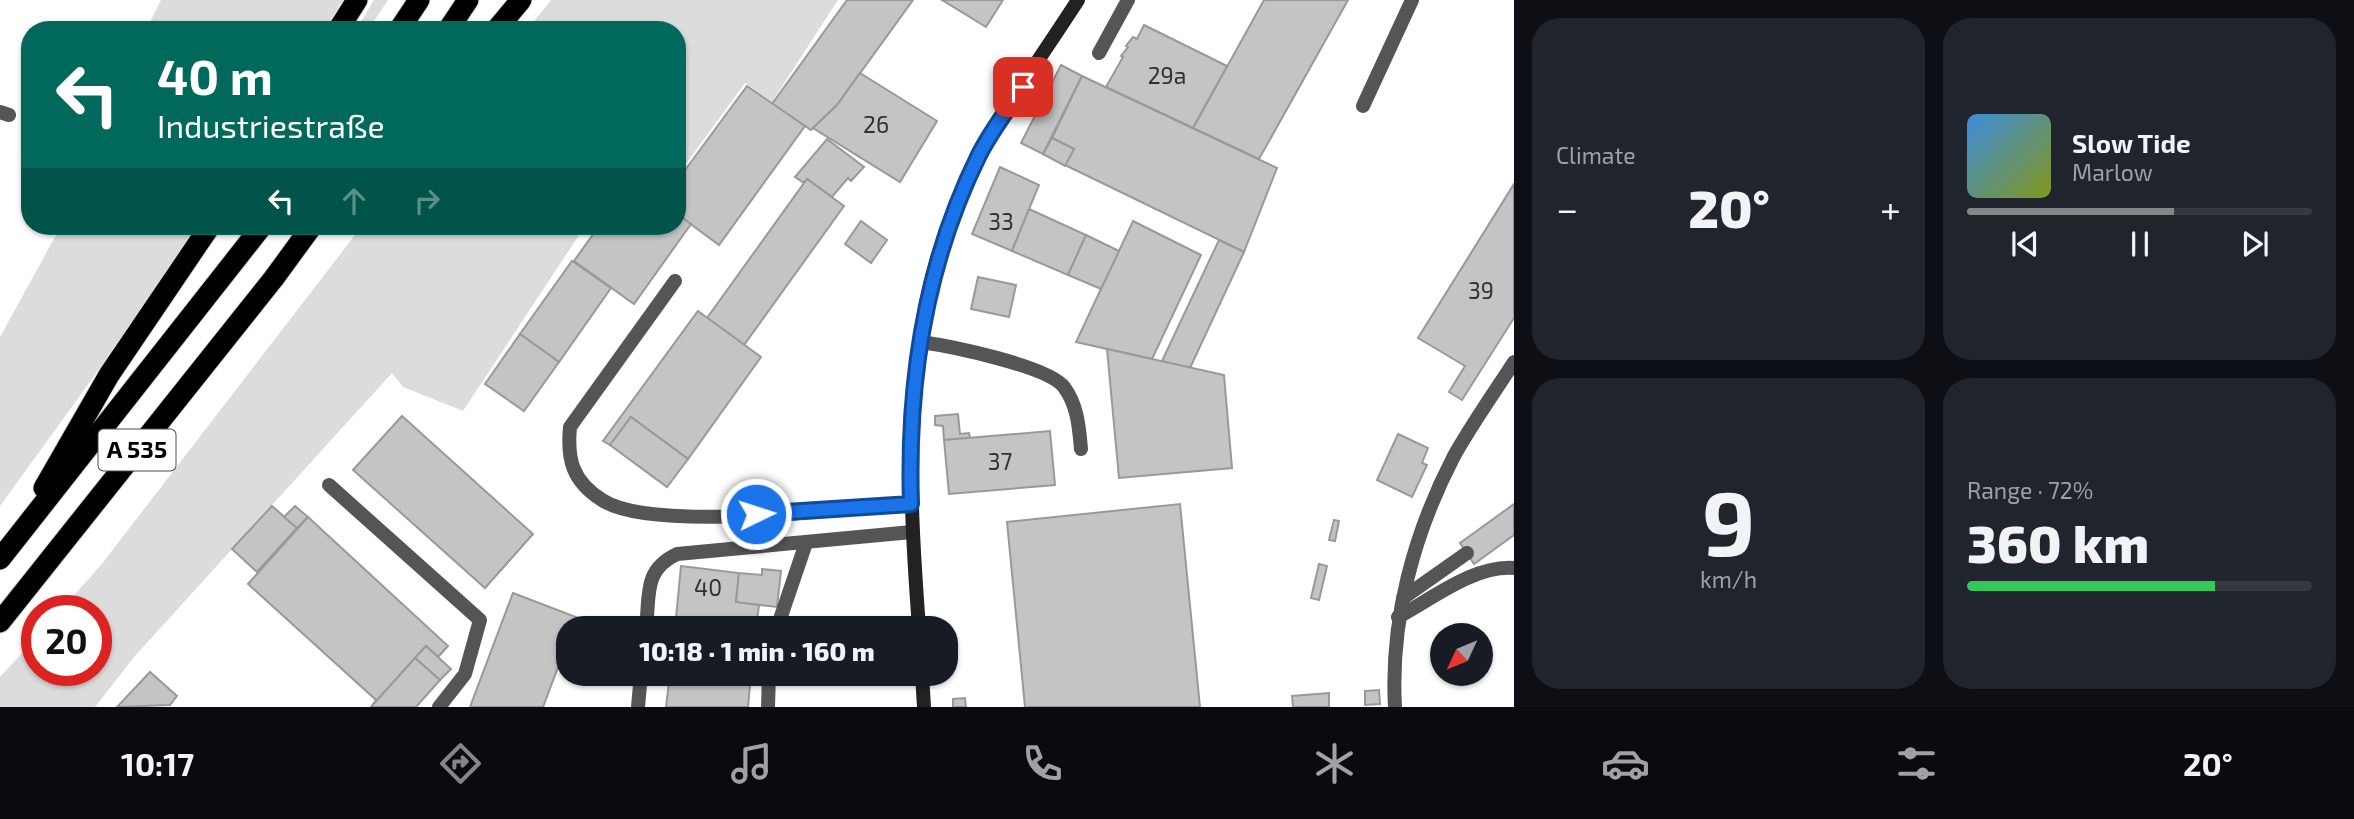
<!DOCTYPE html>
<html lang="en">
<head>
<meta charset="utf-8">
<style>
	:root { --surface:#171b24; --page:#20242c; --text:#f1f3f6; --muted:#9ea1a6; --line:#363941; --accent:#858687 }
	body { margin:0; font-family:"Exo 2",sans-serif; background:var(--page); color:var(--text); height:100vh; display:flex; flex-direction:column; font-size:26px; white-space:nowrap }
	* { box-sizing:border-box; margin:0 }
	p { font-size:23px; color:var(--muted) }
	.icon { flex:none; width:38px; height:38px; fill:none; stroke:currentColor; stroke-width:2; stroke-linecap:round; stroke-linejoin:round }
	.map { position:relative; flex:1; overflow:hidden }
	.panel { display:flex; flex-direction:column; gap:18px; padding:18px; background:#0d0f14; width:840px }
	.panel>* { flex:none }
	.top-card { position:absolute; left:21px; top:21px; width:665px; height:214px; border-radius:28px; box-shadow:0 2px 5px #0004; background:#00695c; color:#fff; overflow:hidden }
	.needle { width:46px; rotate:226deg }
	.controls { position:absolute; left:1430px; top:623px; display:grid; gap:14px }
	.controls a { display:grid; place-items:center; width:63px; height:63px; border-radius:50%; background:var(--surface); box-shadow:0 2px 5px #0004; font-size:35px }
	.speed { position:absolute; left:21px; top:595px; display:flex; gap:14px; font-size:35px; font-weight:700; text-align:center }
	.speed>* { display:grid; place-content:center; width:91px; height:91px; border-radius:50%; background:var(--surface); box-shadow:0 2px 5px #0004; line-height:1 }
	.speed .limit { border:10px solid #d22; background:#fff; color:#111 }
	.pin { position:absolute; display:grid; place-items:center; width:60px; height:60px; color:#fff; margin:-30px; border-radius:14px; box-shadow:0 4px 10px #0006 }
	.me { position:absolute; width:77px; margin:-38px; rotate:86deg; stroke-linejoin:round; filter:drop-shadow(0 0 5px #0008) }
	.turn { display:flex; align-items:center; gap:24px; height:147px; padding:0 21px; font-size:32px }
	.turn .icon { width:91px; height:91px; stroke-width:2.5 }
	.turn b { display:block; font-size:49px; line-height:60px }
	.lanes { display:flex; align-items:center; height:66px; padding:0 21px; background:#0003; justify-content:center; gap:35px; direction:ltr }
	.lanes .off { opacity:.35 }
	.big { font-size:52px; font-weight:800; line-height:1.1 }
	.panel .widget { flex:1; display:flex; flex-direction:column; justify-content:center; gap:10px; min-width:0; padding:0 24px; border-radius:28px; background:var(--page) }
	.panel .dial { align-items:center; gap:0 }
	.dial b { font-size:91px; line-height:1 }
	.song { display:flex; align-items:center; gap:21px }
	.cover { width:84px; height:84px; border-radius:10px; background:linear-gradient(135deg,hsl(210 70% 55%),hsl(70 70% 35%)) }
	.played { height:7px; border-radius:4px; background:linear-gradient(90deg,var(--accent) 60%,var(--line) 60%) }
	.keys { display:flex; justify-content:space-around; direction:ltr }
	.heat { display:flex; justify-content:space-between; align-items:center; font-size:38px; direction:ltr }
	.charge { height:10px; border-radius:5px; background:linear-gradient(90deg,#34c759 72%,var(--line) 0) }
	.panel .tiles { flex:1; display:grid; gap:18px; grid-template-columns:repeat(2,1fr) }
	.trip { position:absolute; left:556px; top:616px; width:402px; height:70px; border-radius:28px; background:var(--surface); box-shadow:0 2px 5px #0004; font-weight:800; line-height:70px; text-align:center }
	.dock { display:flex; height:112px; justify-content:space-around; align-items:center; background:#090b0e; color:var(--muted) }
	.dock .icon { width:49px; height:49px }
	.dock .on { color:var(--accent) }
	.dock b { font-size:32px; color:var(--text) }
	main { display:flex; flex:1; min-height:0 }
	.map>svg:first-child { display:block }
	.green { fill:#dcdcdc }
	.building { fill:#c4c4c4; stroke:#999; stroke-width:2 }
	.lines { fill:none; stroke-linecap:round; stroke-linejoin:round }
	.highway-casing { stroke:#dbdbdb; stroke-width:23 }
	.lane { stroke:#555; stroke-width:14 }
	.street { stroke:#555; stroke-width:14 }
	.secondary { stroke:#222; stroke-width:14 }
	.highway { stroke:#000; stroke-width:21 }
	.route-casing { stroke:#114b97; stroke-width:18 }
	.route { stroke:#1a73e8; stroke-width:12 }
	.labels { text-anchor:middle; stroke-width:5; stroke-linejoin:round; paint-order:stroke }
	.number-label { font-size:23px; fill:#313131 }
	.shield { fill:#fff; stroke:#4c4c4c; stroke-width:2 }
	.shield-label { font-size:24px; font-weight:bold; fill:#000 }
</style>
</head>
<body>
<main>
<div class="map">
<svg width="1514" height="707" viewBox="0 0 1514 707">
	<rect width="100%" height="100%" fill="#fff"/>
	<g class="green">
		<polygon points="161,0 343,0 325,30 146,30"/>
		<polygon points="374,0 388,0 368,30 356,30"/>
		<polygon points="551,0 838,0 772,102 745,83 677,176 677,30 527,30"/>
		<polygon points="61,226 199,226 155,292 0,506 0,337"/>
		<polygon points="362,226 585,226 463,411 403,387 392,373 134,657 95,707 0,707 0,677 37,637 37,670 96,670 96,611 60,611 101,565"/>
	</g>
	<g class="building">
		<polygon points="847,0 913,0 837,105 811,130 772,104"/>
		<polygon points="942,0 1003,0 986,27"/>
		<polygon points="1264,0 1348,0 1259,159 1193,128"/>
		<polygon points="1144,25 1227,66 1193,128 1106,87 1123,57 1121,56 1128,47 1126,46 1133,37 1137,39"/>
		<polygon points="1061,65 1082,76 1043,154 1021,143"/>
		<polygon points="860,73 937,121 900,182 813,128 837,105"/>
		<polygon points="1082,76 1277,168 1244,252 1065,165 1074,149 1052,138"/>
		<polygon points="747,86 805,126 719,245 677,214 677,181"/>
		<polygon points="1052,138 1074,149 1065,166 1043,154"/>
		<polygon points="827,139 864,167 851,181 848,178 832,197 807,179 804,183 795,177"/>
		<polygon points="1000,167 1039,185 1012,251 972,234"/>
		<polygon points="807,179 844,206 744,345 707,318"/>
		<polygon points="1514,184 1514,318 1462,400 1449,392 1465,366 1418,338"/>
		<polygon points="1029,209 1086,235 1068,275 1012,251"/>
		<polygon points="677,214 691,224 634,304 574,261 599,226 677,226"/>
		<polygon points="861,221 887,240 871,263 845,244"/>
		<polygon points="1133,221 1201,255 1152,359 1076,342"/>
		<polygon points="1086,235 1119,251 1101,289 1068,275"/>
		<polygon points="1219,240 1244,252 1190,368 1162,361"/>
		<polygon points="572,261 611,288 559,362 520,334"/>
		<polygon points="978,277 1016,285 1009,317 971,309"/>
		<polygon points="698,311 761,357 688,459 631,417 610,445 603,441"/>
		<polygon points="520,334 559,362 524,411 485,384"/>
		<polygon points="1107,349 1224,375 1232,468 1119,478"/>
		<polygon points="958,414 960,434 969,433 970,438 944,440 943,426 935,425 935,416"/>
		<polygon points="402,416 533,534 485,588 353,470"/>
		<polygon points="631,417 688,459 667,487 610,445"/>
		<polygon points="1050,431 1055,485 949,494 944,440"/>
		<polygon points="1398,434 1428,448 1422,463 1427,465 1412,497 1377,480"/>
		<polygon points="1180,504 1200,707 1025,707 1007,522"/>
		<polygon points="1514,504 1514,535 1474,564 1460,543"/>
		<polygon points="272,506 297,528 257,572 232,549"/>
		<polygon points="295,506 308,517 297,528 284,517"/>
		<polygon points="308,517 448,646 438,657 426,646 371,707 376,700 248,584"/>
		<polygon points="1334,520 1339,521 1335,541 1329,540"/>
		<polygon points="1319,564 1327,566 1319,600 1311,598"/>
		<polygon points="681,566 739,573 736,602 759,605 756,628 675,628"/>
		<polygon points="762,569 781,571 777,607 736,602 739,573 762,575"/>
		<polygon points="513,593 576,617 572,628 569,628 569,638 543,707 470,707"/>
		<polygon points="875,620 875,628 864,628 863,622"/>
		<polygon points="426,646 451,669 440,680 415,658"/>
		<polygon points="415,658 440,680 416,707 371,707"/>
		<polygon points="150,672 177,696 170,705 117,707"/>
		<polygon points="670,674 751,674 748,707 666,707"/>
		<polygon points="1379,690 1380,704 1365,705 1365,691"/>
		<polygon points="1329,693 1329,707 1293,707 1292,696"/>
		<polygon points="965,698 966,707 953,707 953,699"/>
	</g>
	<g class="lines">
		<defs>
			<g id="highway">
				<polyline points="338,30 357,0"/>
				<polyline points="399,30 419,0"/>
				<polyline points="448,30 468,0"/>
				<polyline points="496,30 521,0"/>
				<polyline points="44,488 109,375 210,226"/>
				<polyline points="0,559 262,226"/>
				<polyline points="0,622 274,278 312,226"/>
			</g>
		</defs>
		<use href="#highway" class="highway-casing"/>
		<g class="lane">
			<polyline points="1099,53 1128,0"/>
			<polyline points="1363,106 1412,0"/>
			<polyline points="0,112 9,115"/>
			<path d="M675,281l-105,146c-3,32 2,54 32,73 50,33 243,8 309,4"/>
			<path d="M921,342c29,4 127,24 143,45 14,19 15,41 17,62"/>
			<polyline points="329,485 480,620 465,674 439,707"/>
			<polyline points="1403,598 1467,553"/>
			<path d="M1398,617c34,-18 76,-52 116,-49"/>
			<path d="M646,628c4,-33 -3,-58 31,-74l235,-22"/>
			<polyline points="777,628 806,543"/>
			<polyline points="638,707 641,674"/>
			<polyline points="768,707 769,674"/>
		</g>
		<path class="street" d="M1395,707c-5,-87 19,-174 59,-251 18,-32 40,-63 60,-94"/>
		<g class="secondary">
			<path d="M919,628c-12,-163 -21,-327 62,-476 29,-53 65,-102 97,-152"/>
			<polyline points="922,674 924,707"/>
		</g>
		<use href="#highway" class="highway"/>
	</g>
	<g class="lines">
		<defs>
			<path id="route" d="M756,514l155,-10c-4,-121 14,-240 68,-349 12,-24 29,-46 44,-68"/>
		</defs>
		<use href="#route" class="route-casing"/>
		<use href="#route" class="route"/>
	</g>
	<g class="labels">
		<g class="number-label">
			<text x="1167" y="84">29a</text>
			<text x="876" y="133">26</text>
			<text x="1001" y="230">33</text>
			<text x="1481" y="299">39</text>
			<text x="1000" y="470">37</text>
			<text x="708" y="596">40</text>
		</g>
		<rect class="shield" x="98.5" y="429.5" width="77" height="41" rx="5"/>
		<g class="shield-label">
			<text x="137" y="458">A 535</text>
		</g>
	</g>
</svg>
<div class="controls">
<a><svg class="needle" viewBox="-14 -14 28 28"><path d="M0-13l5 13h-10z" fill="#e53935"/><path d="M0 13l5-13h-10z" fill="#9ea1a6"/></svg></a>
</div>
<div class="speed"><div class="limit">20</div></div>
<div class="pin" style="left:1023px;top:87px;background:#d93025"><svg class="icon" aria-label="arrive" viewBox="0 0 24 24"><path d="M6 21V4h12l-3 4 3 4H6"/></svg></div>
<svg class="me" style="left:756px;top:514px" viewBox="-20 -20 40 40"><circle r="17" fill="#1a73e8" stroke="#fff" stroke-width="3"/><path d="M0-11L8 9 0 5-8 9z" fill="#fff"/></svg>
<div class="trip">10:18 · 1 min · 160 m</div>
<div class="top-card">
<div class="turn"><svg class="icon" aria-label="left" viewBox="0 0 24 24"><path d="M17 20v-9H6M10 6l-5 5 5 5"/></svg><div><b>40 m</b>Industriestraße</div></div>
<div class="lanes"><svg class="icon" aria-label="left" viewBox="0 0 24 24"><path d="M17 20v-9H6M10 6l-5 5 5 5"/></svg><svg class="icon off" aria-label="ahead" viewBox="0 0 24 24"><path d="M12 20V5M6 11l6-6 6 6"/></svg><svg class="icon off" aria-label="right" viewBox="0 0 24 24"><path d="M7 20v-9h11M14 6l5 5-5 5"/></svg></div>
</div>
</div>
<section class="panel">
<div class="tiles">
<div class="widget"><p>Climate</p>
<div class="heat"><a>−</a><b class="big">20°</b><a>+</a></div>
</div>
<div class="widget">
<div class="song"><i class="cover"></i><div><b>Slow Tide</b><p>Marlow</p></div></div>
<div class="played"></div>
<div class="keys"><svg class="icon" aria-label="previous" viewBox="0 0 24 24"><path d="M18 5L8 12l10 7zM5 5v14"/></svg><svg class="icon" aria-label="pause" viewBox="0 0 24 24"><path d="M8 5v14M16 5v14"/></svg><svg class="icon" aria-label="next" viewBox="0 0 24 24"><path d="M6 5l10 7-10 7zM19 5v14"/></svg></div>
</div>
<div class="widget dial"><b>9</b><p>km/h</p></div>
<div class="widget"><p>Range · 72%</p><b class="big">360 km</b><div class="charge"></div></div>
</div>
</section>
</main>
<nav class="dock">
<b>10:17</b>
<svg class="icon on" aria-label="directions" viewBox="0 0 24 24"><path d="M12 3l9 9-9 9-9-9zM9 14v-3h6M13 9l2 2-2 2"/></svg>
<svg class="icon" aria-label="music" viewBox="0 0 24 24"><path d="M9 18V5l10-2v13"/><circle cx="6" cy="18" r="3"/><circle cx="16" cy="16" r="3"/></svg>
<svg class="icon" aria-label="phone" viewBox="0 0 24 24"><path d="M5 4h4l2 5-3 2q2 4 5 5l2-3 5 2v4C11 20 4 13 5 4z"/></svg>
<svg class="icon" aria-label="climate" viewBox="0 0 24 24"><path d="M12 3v18M4 7l16 10M4 17L20 7"/></svg>
<svg class="icon" aria-label="car" viewBox="0 0 24 24"><path d="M5 17H2v-5l4-1 3-4h7l3 4 3 1v5h-3M9 17h6M6 11h13"/><circle cx="7" cy="17" r="2"/><circle cx="17" cy="17" r="2"/></svg>
<svg class="icon" aria-label="filters" viewBox="0 0 24 24"><path d="M4 7h16M4 17h16"/><circle cx="9" cy="7" r="2"/><circle cx="15" cy="17" r="2"/></svg>
<b>20°</b>
</nav>
</body>
</html>
